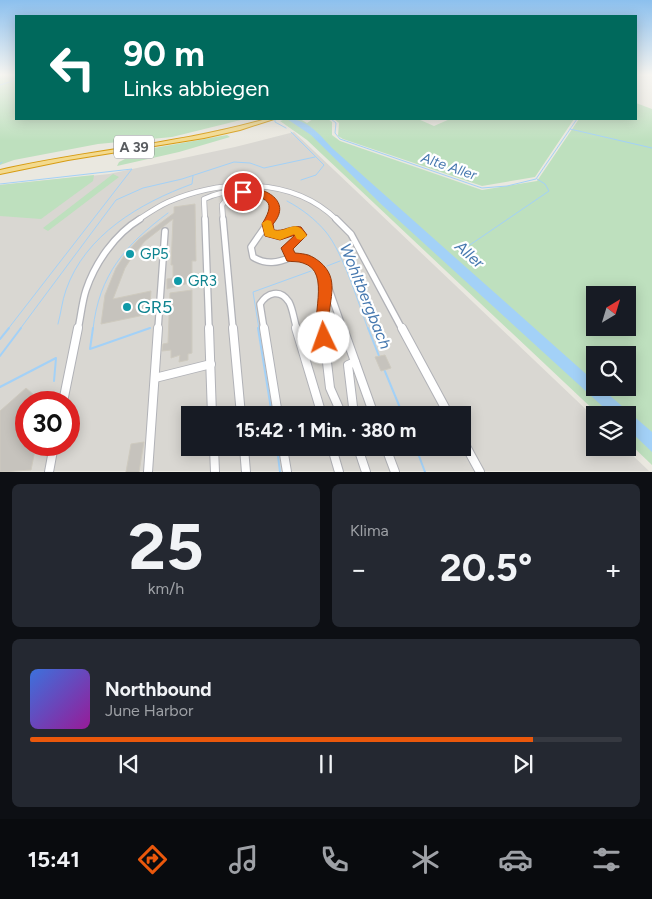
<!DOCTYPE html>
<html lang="de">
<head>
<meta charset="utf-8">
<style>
	:root { --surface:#171b24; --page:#242831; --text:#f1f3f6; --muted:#9ea1a6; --line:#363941; --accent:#ea580c }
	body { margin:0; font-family:Figtree,sans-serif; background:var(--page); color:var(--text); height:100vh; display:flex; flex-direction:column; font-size:19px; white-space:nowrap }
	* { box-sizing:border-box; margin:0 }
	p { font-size:16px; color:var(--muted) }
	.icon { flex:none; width:28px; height:28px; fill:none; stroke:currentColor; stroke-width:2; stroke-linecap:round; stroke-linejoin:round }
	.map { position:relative; height:472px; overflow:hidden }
	.details { display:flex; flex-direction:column; gap:12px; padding:12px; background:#0d0f14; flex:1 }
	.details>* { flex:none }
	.hud { position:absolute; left:15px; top:15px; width:622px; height:105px; border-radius:0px; box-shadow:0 2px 12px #0003; background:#00695c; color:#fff; overflow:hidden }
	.needle { width:32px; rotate:38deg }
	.tools { position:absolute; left:586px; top:286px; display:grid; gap:10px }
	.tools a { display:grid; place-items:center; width:50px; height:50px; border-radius:0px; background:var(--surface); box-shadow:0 2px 12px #0003; font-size:25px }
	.speed { position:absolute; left:15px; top:391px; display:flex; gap:10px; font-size:25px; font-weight:700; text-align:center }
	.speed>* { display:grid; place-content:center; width:65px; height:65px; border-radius:50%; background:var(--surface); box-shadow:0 2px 12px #0003; line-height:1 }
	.speed .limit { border:8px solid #d22; background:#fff; color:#111 }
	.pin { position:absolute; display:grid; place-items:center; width:42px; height:42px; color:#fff; margin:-21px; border:2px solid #fff; border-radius:50%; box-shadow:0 1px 5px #0007 }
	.me { position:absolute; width:55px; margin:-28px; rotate:357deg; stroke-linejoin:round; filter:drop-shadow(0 0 4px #0008) }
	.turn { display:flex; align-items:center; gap:18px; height:105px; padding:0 25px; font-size:22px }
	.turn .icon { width:65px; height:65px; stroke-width:2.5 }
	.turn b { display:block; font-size:35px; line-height:42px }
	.big { font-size:38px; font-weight:700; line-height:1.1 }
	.details .card { flex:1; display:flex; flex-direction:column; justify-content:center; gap:8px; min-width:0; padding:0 18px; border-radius:8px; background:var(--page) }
	.details .dial { align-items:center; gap:0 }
	.dial b { font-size:65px; line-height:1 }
	.song { display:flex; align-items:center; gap:15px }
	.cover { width:60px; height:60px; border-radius:8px; background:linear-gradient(135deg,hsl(220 70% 55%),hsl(300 70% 35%)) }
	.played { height:5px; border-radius:2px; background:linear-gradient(90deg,var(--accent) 85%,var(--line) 85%) }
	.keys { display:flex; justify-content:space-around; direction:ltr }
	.heat { display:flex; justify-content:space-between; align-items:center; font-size:28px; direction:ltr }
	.details .tiles { flex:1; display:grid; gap:12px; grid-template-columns:1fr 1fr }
	.card:last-child { grid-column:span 2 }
	.trip { position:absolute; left:181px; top:406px; width:290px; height:50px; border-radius:0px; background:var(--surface); box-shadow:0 2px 12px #0003; font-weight:700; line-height:50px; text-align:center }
	.tabs { display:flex; height:80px; justify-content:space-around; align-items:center; background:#090b0e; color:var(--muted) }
	.tabs .icon { width:35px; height:35px }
	.tabs .active { color:var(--accent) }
	.tabs b { font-size:22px; color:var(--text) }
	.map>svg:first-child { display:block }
	.industrial { fill:#d9d7d2; fill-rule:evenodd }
	.green { fill:#bee0be; fill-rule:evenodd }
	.water { fill:#a3d1f7 }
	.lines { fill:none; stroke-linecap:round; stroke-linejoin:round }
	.stream-far1 { stroke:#a3d1f7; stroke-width:1 }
	.stream { stroke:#a3d1f7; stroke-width:2 }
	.building { fill:#c6c3bd; stroke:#cecabf }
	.minor-far2-casing { stroke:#b1b2b7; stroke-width:6 }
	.minor-far1-casing { stroke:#b1b2b7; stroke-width:8 }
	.minor-casing { stroke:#b1b2b7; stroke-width:10 }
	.highway-casing { stroke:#d79c13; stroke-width:2 }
	.minor-far2 { stroke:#fff; stroke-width:4.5 }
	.minor-far1 { stroke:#fff; stroke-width:5.5 }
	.minor { stroke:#fff; stroke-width:8 }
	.highway { fill:#f3da8e; fill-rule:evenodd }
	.route { fill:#ea580c; stroke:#983908 }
	.slow { fill:#f59e0b }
	.culture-dot { fill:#0f9aa8; stroke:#fff; stroke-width:2 }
	.labels { text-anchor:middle; stroke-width:4.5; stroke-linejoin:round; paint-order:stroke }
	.shield { fill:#fff; stroke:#8b8d90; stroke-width:1 }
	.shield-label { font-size:14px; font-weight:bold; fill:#595c60 }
	.far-water-label { font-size:14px; font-style:italic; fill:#4678af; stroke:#fff }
	.culture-label { font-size:15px; fill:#0d838f; stroke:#fff; text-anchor:start }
	.water-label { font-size:16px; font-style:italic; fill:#4678af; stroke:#fff }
	.near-culture-label { font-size:18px; fill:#0d838f; stroke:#fff; text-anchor:start }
</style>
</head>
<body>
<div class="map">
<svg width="652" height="472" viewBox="0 0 652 472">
	<rect width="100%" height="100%" fill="#eae8e0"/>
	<path class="industrial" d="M294,132l301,286v30h30l24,23h-649v-286l109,-11 126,-27zM26,402h43v43h-43zM190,415h272v33h-272z"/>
	<g class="green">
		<polygon points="0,75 16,75 16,119 245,119 172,137 98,144 14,160 0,165"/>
		<path d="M636,103l16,6v356l-24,-23v-27h-29l-292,-275 -27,-19 3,-1 -1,-1h18l7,4 6,-4h15l4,3v13l8,6 142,49 55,-9 42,-62h57zM595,295h33v33h-33zM595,355h33v33h-33z"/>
		<polygon points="334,119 418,119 434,126 450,119 574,119 535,177 482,186 343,139 338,136 339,123"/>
		<polygon points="227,135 230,137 179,152 117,166 119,162 143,150"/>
		<polygon points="113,174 119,177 48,231 43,228"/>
		<polygon points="94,175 93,181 41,219 0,216 0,185"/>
	</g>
	<path class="water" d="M287,119c21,0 32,15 45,29l263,234v6h6l51,44v20l-24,-23v-14h-16l-230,-210 -71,-70z"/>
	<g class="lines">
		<g class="stream-far1">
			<polyline points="0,85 16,80"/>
			<polyline points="275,119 275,122 286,128"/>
			<polyline points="331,119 336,123 335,133 340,139 482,188 507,186 536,179 577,119"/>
			<polyline points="570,129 652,148"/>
			<polyline points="291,132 324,165 316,175 301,180"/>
			<polyline points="0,164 2,162"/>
			<polyline points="0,184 132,169 8,329"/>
			<path d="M287,201c15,8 28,18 39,31 17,21 32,70 42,97"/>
			<polyline points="461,251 549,191 545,184 537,179"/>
			<polyline points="327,266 340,261"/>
			<path d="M58,324c3,-11 4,-23 8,-34 19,-55 74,-87 126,-106l1,-8"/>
			<polyline points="20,329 116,200 143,188 182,179 234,162 250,163 264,168 315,157"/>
			<path d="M93,329c6,-54 32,-84 75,-116"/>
			<polyline points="148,329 150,328"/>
			<polyline points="259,329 253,292 311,271"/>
		</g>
		<g class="stream">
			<polyline points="93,328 90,349 150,328"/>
			<polyline points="258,328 272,415"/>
			<polyline points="368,328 379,356"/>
			<polyline points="0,339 9,328"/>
			<polyline points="0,356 21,328"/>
			<polyline points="384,369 403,415"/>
			<polyline points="0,387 56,358 54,381"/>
			<polyline points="277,448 280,472"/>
			<polyline points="416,448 425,472"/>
		</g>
	</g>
	<g class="building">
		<polygon points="195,204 196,261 192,261 192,277 189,277 189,283 167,289 167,279 173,278 173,265 171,265 173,219 145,241 134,254 125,268 113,299 151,291 149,314 101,324 105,295 116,268 126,253 139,239 174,213 174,207"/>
		<polygon points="192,290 192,353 188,354 188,360 179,362 180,355 171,358 171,350 162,351 163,344 168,343 170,293"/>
		<polygon points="385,355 391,368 381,371 375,357"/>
		<polygon points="26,388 42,402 26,402 26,445 36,445 31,470 0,472 0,411"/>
		<polygon points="144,442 139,472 126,472 131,444"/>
	</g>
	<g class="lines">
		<defs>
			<g id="minor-far2">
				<path d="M138,220c9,-6 19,-13 30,-18 54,-23 124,-26 169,18"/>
				<path d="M205,220l-1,-21c21,-10 51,-12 69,4l1,9 -5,8"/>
				<polyline points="223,220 222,205 226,200 226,192"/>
			</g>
			<g id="minor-far1">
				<polyline points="205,219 209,329"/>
				<polyline points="223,219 233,329"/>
				<polyline points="270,219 267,224 269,233 280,236 289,231 297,230 302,235 287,248 291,257 307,258 323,272 343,329"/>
				<polyline points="336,219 351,234 402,329"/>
				<path d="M267,224l-16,23 2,10c13,8 25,6 38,0"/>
				<path d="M78,329c3,-13 4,-27 8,-39 9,-27 29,-56 54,-71"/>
				<polyline points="158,329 165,231"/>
				<path d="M264,329l-4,-25c7,-11 20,-16 29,-2 4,7 5,19 8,27"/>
				<polyline points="323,329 326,284"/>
			</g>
			<g id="minor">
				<polyline points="209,328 212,415"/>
				<polyline points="233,328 241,415"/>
				<polyline points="264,328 278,415"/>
				<polyline points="296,328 322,415"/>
				<polyline points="323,328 330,388 342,415"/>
				<polyline points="343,328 374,415"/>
				<polyline points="402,328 449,415"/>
				<polyline points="155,378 211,364"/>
				<polyline points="63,402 78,328"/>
				<polyline points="354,415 348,365 355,362"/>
				<polyline points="462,439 480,472"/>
				<polyline points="214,448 215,472"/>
				<polyline points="244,448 246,472"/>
				<polyline points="283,448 287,472"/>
				<polyline points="332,448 339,472"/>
				<polyline points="358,448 366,472"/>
				<polyline points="386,448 395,472"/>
				<polyline points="49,472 54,445"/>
				<polyline points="148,472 158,328"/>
			</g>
			<path id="highway" d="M266,119h8l-34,11 -36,8 -136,22 -68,14v-4c88,-20 179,-26 266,-51z"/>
		</defs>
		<use href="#minor-far2" class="minor-far2-casing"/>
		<use href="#minor-far1" class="minor-far1-casing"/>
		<use href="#minor" class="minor-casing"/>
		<use href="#highway" class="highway-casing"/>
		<use href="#minor-far2" class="minor-far2"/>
		<use href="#minor-far1" class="minor-far1"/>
		<use href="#minor" class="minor"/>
		<use href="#highway" class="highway"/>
	</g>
	<linearGradient id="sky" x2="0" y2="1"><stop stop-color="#8cc0ee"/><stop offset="0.53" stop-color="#f6f5f1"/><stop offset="1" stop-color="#f6f5f1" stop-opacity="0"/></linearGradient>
	<rect width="652" height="141" fill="url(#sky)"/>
	<path class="route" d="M240,189c21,-5 54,11 33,35l1,6c9,2 17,-5 27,-3l6,8 -14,14 2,4c12,1 16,2 25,9 20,17 9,36 9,58 0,8 3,16 0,23l-5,2 -5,-2c-11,-23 14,-71 -16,-80 -5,-2 -11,-1 -16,-2l-6,-13 14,-13 -15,5 -15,-4 -3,-12c18,-28 -2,-26 -22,-30z"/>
	<path class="slow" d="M267,220l4,1 3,9c14,4 20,-14 33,6l-6,4 -4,-1 -3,-5 -14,6 -15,-4 -3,-13z"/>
	<g class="culture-dot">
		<circle cx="130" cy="254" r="5"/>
		<circle cx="178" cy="281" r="5"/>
		<circle cx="127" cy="307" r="5"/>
	</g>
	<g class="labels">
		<rect class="shield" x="114" y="135.5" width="40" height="23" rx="4"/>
		<g class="shield-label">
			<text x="134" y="152">A 39</text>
		</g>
		<g class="far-water-label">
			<text transform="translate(449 166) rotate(19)" y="5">Alte Aller</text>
		</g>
		<g class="culture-label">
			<text x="140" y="259">GP5</text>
			<text x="188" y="286">GR3</text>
		</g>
		<g class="water-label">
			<text transform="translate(470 254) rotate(42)" y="6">Aller</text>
			<text transform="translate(366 296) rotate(68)" y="6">Wohltbergbach</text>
		</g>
		<g class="near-culture-label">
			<text x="137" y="313">GR5</text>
		</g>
	</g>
</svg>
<div class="tools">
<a><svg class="needle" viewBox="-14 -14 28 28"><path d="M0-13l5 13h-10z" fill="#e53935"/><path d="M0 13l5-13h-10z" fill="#9ea1a6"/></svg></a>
<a><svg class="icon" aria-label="search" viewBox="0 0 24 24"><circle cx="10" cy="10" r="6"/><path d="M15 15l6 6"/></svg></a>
<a><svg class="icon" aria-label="layers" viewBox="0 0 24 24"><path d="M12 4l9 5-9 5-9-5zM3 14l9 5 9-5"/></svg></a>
</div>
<div class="speed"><div class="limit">30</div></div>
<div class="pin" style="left:243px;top:192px;background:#d93025"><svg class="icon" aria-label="arrive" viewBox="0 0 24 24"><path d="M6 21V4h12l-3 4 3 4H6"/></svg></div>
<svg class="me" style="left:324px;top:338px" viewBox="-20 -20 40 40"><circle r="19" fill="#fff"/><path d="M0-13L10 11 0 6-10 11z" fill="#ea580c"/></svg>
<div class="trip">15:42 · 1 Min. · 380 m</div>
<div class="hud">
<div class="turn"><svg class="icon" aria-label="left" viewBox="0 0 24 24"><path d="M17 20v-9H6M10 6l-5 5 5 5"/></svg><div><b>90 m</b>Links abbiegen</div></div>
</div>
</div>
<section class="details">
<div class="tiles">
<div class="card dial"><b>25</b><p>km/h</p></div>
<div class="card"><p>Klima</p>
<div class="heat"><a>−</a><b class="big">20.5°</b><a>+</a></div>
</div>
<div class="card">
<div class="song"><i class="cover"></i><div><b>Northbound</b><p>June Harbor</p></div></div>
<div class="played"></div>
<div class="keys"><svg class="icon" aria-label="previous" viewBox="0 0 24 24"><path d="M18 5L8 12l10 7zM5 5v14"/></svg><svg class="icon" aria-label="pause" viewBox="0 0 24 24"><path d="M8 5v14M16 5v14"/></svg><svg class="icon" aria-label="next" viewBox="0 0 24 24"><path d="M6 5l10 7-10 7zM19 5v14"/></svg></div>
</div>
</div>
</section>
<nav class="tabs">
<b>15:41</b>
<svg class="icon active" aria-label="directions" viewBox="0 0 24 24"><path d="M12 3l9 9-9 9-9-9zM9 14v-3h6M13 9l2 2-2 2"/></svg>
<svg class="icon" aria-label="music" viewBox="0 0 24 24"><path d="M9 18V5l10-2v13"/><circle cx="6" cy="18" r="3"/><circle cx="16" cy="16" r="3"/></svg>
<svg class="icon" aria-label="phone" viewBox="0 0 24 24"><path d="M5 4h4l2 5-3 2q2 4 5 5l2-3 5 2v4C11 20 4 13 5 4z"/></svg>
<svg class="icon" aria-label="climate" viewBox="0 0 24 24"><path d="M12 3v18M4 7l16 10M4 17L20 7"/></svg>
<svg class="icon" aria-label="car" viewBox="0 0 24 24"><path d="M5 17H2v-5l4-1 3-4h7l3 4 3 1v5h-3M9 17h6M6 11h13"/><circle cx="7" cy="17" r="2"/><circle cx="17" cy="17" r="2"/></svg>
<svg class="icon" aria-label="filters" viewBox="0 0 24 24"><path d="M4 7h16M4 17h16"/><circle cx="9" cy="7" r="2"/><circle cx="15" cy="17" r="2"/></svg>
</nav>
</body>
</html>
